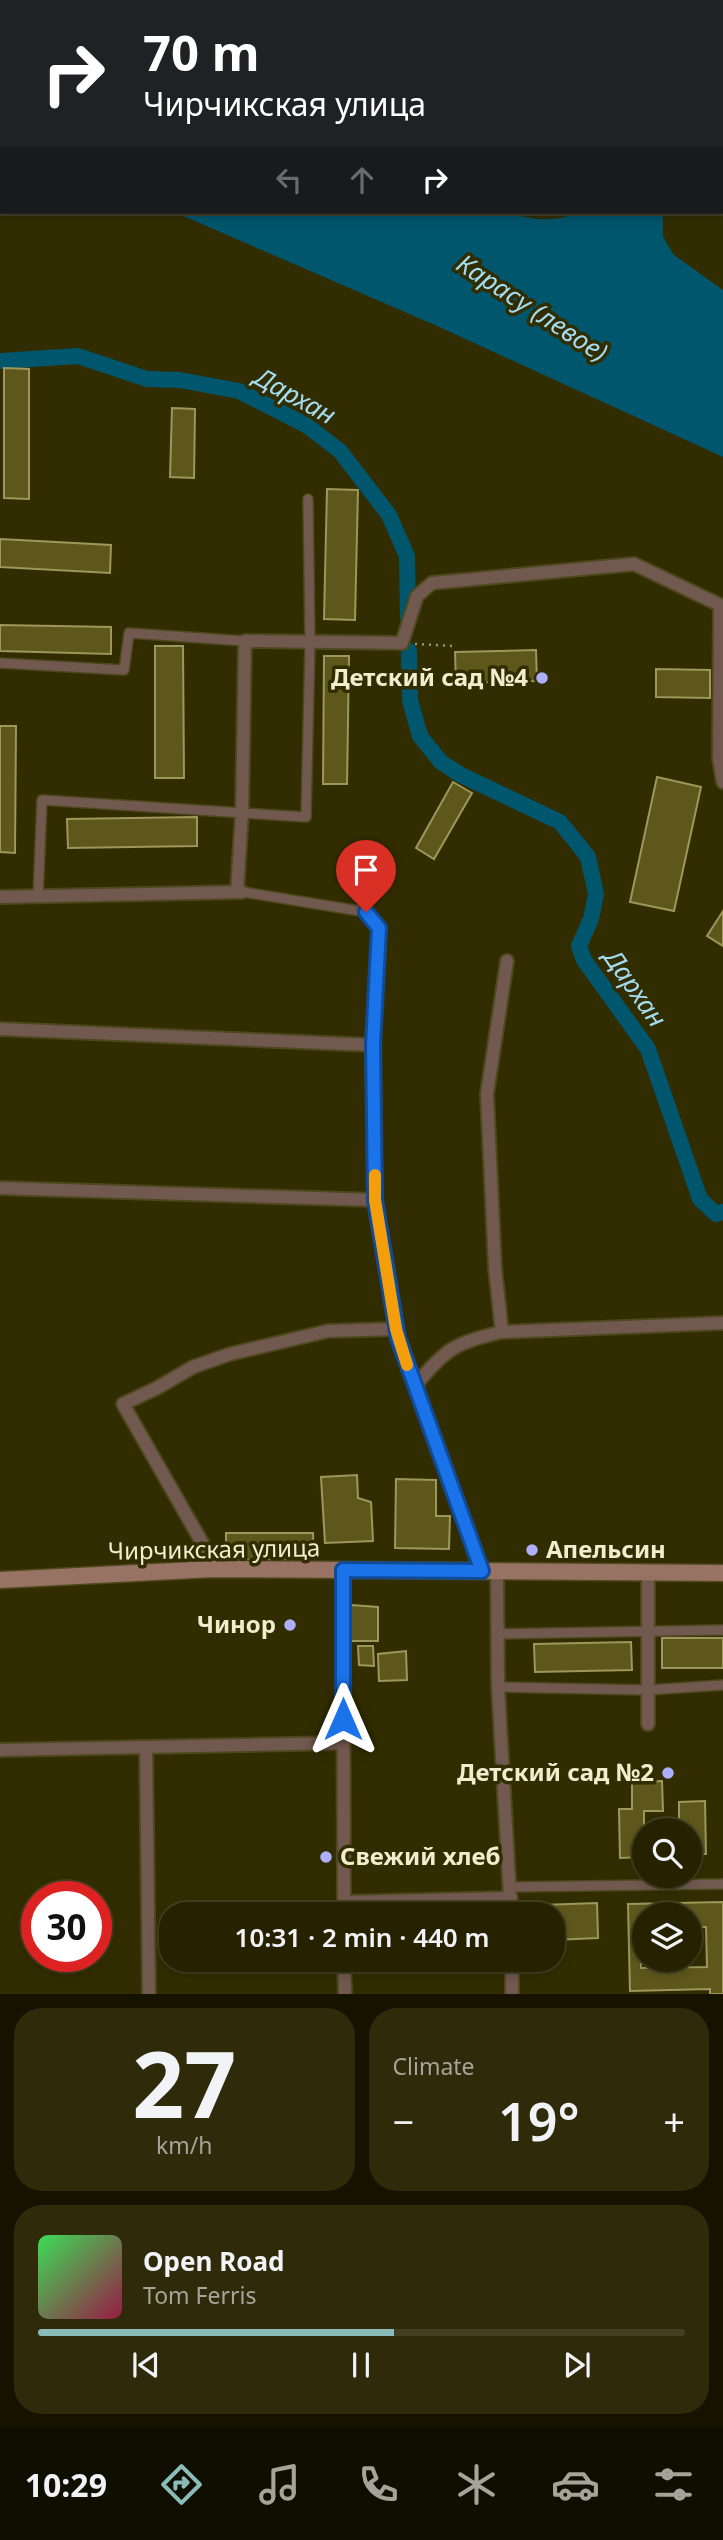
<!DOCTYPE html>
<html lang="en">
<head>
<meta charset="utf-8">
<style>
	:root { --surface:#262200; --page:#2e2a0a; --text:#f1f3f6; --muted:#a4a499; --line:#423f22; --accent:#8bbbb9 }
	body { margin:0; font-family:"Noto Sans",sans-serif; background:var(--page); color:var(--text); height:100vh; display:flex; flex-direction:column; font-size:26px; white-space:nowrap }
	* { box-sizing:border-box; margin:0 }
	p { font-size:23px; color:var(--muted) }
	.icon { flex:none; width:38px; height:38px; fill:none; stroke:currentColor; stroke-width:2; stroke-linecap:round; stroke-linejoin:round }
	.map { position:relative; height:1994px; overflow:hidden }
	.sheet { display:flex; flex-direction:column; gap:14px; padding:14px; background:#151300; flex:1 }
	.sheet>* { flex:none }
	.hud { position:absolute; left:0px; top:0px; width:724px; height:214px; box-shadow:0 4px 10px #0003,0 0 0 2px var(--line); background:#202124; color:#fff; overflow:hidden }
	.controls { position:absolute; left:632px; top:1818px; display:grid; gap:14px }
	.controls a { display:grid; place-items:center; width:70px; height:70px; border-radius:50%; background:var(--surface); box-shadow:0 4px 10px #0003,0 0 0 2px var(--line); font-size:35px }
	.speed { position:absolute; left:21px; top:1881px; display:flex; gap:14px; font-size:35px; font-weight:700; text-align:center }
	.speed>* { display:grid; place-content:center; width:91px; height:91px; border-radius:50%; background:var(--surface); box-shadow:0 4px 10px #0003,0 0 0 2px var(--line); line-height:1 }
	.speed .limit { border:10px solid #d22; background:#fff; color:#111 }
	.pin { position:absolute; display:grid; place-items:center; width:60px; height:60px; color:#fff; margin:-72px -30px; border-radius:50% 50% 50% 0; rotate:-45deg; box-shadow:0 0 7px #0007 }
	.pin .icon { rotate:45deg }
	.me { position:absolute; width:77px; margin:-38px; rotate:0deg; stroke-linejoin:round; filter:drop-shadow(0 0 5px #0008) }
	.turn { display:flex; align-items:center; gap:24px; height:147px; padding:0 28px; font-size:32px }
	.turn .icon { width:91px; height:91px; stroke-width:2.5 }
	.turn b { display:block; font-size:49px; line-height:60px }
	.lanes { display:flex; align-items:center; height:66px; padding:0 28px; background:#0003; justify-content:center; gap:35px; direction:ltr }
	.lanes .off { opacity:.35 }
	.big { font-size:52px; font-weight:600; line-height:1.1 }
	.sheet .card { flex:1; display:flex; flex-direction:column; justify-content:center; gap:10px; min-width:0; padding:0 24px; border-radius:28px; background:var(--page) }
	.sheet .dial { align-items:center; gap:0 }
	.dial b { font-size:91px; line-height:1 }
	.song { display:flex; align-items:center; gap:21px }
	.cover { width:84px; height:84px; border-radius:10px; background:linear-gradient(135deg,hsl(130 70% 55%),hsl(340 70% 35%)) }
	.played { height:7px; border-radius:4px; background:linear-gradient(90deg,var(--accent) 55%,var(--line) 55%) }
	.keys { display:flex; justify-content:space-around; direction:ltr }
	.heat { display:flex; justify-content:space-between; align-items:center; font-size:38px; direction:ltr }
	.sheet .tiles { flex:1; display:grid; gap:14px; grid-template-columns:1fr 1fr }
	.card:last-child { grid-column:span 2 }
	.trip { position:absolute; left:159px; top:1902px; width:406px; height:70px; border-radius:28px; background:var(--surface); box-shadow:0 4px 10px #0003,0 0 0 2px var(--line); font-weight:600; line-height:70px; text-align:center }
	.tabs { display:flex; height:112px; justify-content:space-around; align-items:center; background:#0f0e00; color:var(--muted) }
	.tabs .icon { width:49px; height:49px }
	.tabs .active { color:var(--accent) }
	.tabs b { font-size:32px; color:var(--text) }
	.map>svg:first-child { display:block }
	.water { fill:#00566d }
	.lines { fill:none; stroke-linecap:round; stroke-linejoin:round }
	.canal { stroke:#00566d; stroke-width:16 }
	.building { fill:#5e571c; stroke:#9d975c; stroke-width:2; fill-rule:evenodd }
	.pedestrian-casing { stroke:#4d481d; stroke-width:12 }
	.minor-casing { stroke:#4d481d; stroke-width:16 }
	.secondary-casing { stroke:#4d481d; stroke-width:19 }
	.path { stroke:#98946f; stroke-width:2.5; stroke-dasharray:2 5; stroke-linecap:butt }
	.pedestrian { stroke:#725950; stroke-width:9 }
	.minor { stroke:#725950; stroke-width:12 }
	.secondary { stroke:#987263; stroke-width:16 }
	.route-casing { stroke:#114b97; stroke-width:18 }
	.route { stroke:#1a73e8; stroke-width:12 }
	.slow { stroke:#f59e0b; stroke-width:12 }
	.poi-dot { fill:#adaffb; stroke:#322d00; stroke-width:2.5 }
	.labels { text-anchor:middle; stroke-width:7; stroke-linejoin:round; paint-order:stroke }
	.poi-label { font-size:24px; font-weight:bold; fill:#f1eed0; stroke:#322d00; text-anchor:end }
	.street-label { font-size:24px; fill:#f1eed0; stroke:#322d00 }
	.water-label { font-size:26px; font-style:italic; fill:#a3dbf0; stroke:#322d00 }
</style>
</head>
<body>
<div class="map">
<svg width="723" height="1994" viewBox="0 0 723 1994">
	<rect width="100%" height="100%" fill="#322d00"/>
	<path class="water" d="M174,212h334c22,8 49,11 70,0h85v25l11,18 49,35v167l-286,-131z"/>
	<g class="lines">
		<g class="canal">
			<polyline points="0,361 78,356 147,379 180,380 239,391 306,425 340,451 389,515 407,556 408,617"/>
			<polyline points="409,651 410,700 420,736 441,762 461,775 560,822 588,857 596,894 591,919 579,946 584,960 648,1049 700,1199 716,1214 723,1212"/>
		</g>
	</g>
	<g class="building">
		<polygon points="4,368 29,369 29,499 4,498"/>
		<polygon points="172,408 195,409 194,478 170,477"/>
		<polygon points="327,489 358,490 355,620 324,619"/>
		<polygon points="0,539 111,545 110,573 0,567"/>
		<polygon points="0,625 111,627 111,654 0,651"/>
		<polygon points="155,646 183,646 184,778 155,778"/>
		<polygon points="536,650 537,681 456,683 455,652"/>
		<polygon points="324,656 349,656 347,784 323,784"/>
		<polygon points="656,669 710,670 710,698 656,697"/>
		<polygon points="0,726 16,726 15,853 0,852"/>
		<polygon points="657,777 701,787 674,911 630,902"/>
		<polygon points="453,782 472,793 434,859 416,848"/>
		<polygon points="197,817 197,846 68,848 67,819"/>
		<polygon points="723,911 723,946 707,936"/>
		<polygon points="357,1475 358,1498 371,1502 373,1541 325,1543 321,1477"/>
		<polygon points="396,1479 436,1480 436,1516 450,1516 449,1549 395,1548"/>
		<polygon points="226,1533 313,1533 314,1559 226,1560"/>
		<polygon points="351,1605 378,1607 378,1641 350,1641"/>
		<rect x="662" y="1638" width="61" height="30"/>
		<polygon points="631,1642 632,1670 535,1672 534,1644"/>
		<polygon points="358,1646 373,1646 374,1666 359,1665"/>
		<polygon points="406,1651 407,1680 379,1681 378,1654"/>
		<polygon points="662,1781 663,1811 644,1811 644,1857 620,1858 619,1809 632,1809 632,1782"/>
		<polygon points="705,1801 706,1854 690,1854 690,1830 679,1830 679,1802"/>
		<path d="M723,1902v92h-13v-5l-80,2 -2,-87zM644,1914h46v13h16l1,40 -66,1 -1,-40h4z"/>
		<polygon points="597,1903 598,1938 553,1940 553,1914 542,1914 542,1905"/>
	</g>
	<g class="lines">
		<defs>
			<g id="pedestrian">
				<polyline points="0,663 124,670 129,633 245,641"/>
				<polyline points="243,892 366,912"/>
				<polyline points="38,897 42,800 306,817 310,643 308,499"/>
				<polyline points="498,1634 723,1630"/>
				<polyline points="498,1687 648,1690 723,1685"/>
				<polyline points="511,1887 723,1884"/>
			</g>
			<g id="minor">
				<polyline points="423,0 423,2"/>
				<polyline points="0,9 2,9"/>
				<polyline points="237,892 242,812 245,641 402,643 417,596 432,583 634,564 720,605 719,758 723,782"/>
				<polyline points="0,897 242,892"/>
				<polyline points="366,912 379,928 372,1045 375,1200 398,1338 482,1571"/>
				<polyline points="0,1029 372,1045"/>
				<polyline points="0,1188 375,1200"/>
				<polyline points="502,1332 495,1268 487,1094 507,961"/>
				<path d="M415,1386c30,-37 41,-44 87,-54l221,-9"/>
				<polyline points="213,1569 208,1553 123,1404 157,1388 193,1367 230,1354 328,1331 396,1329"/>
				<polyline points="343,1570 344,1914"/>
				<polyline points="497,1571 498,1687 511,1914"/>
				<polyline points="648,1724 648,1573"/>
				<polyline points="146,1747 149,1994"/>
				<polyline points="0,1750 343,1743"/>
				<polyline points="344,1902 511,1898"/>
				<polyline points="344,1960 345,1994"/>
				<polyline points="512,1960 512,1994"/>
			</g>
			<polyline id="secondary" points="0,1580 213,1569 723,1573"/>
		</defs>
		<use href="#pedestrian" class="pedestrian-casing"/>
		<use href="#minor" class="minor-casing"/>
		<use href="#secondary" class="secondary-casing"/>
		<polyline class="path" points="415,644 454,646"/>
		<use href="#pedestrian" class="pedestrian"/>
		<use href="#minor" class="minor"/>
		<use href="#secondary" class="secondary"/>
	</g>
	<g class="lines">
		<defs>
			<polyline id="route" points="343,1719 343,1570 482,1571 398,1338 375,1200 373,1045 379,928 366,912"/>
		</defs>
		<use href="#route" class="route-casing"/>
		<use href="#route" class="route"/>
		<polyline class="slow" points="375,1175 375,1200 396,1329 407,1365"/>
	</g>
	<g class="poi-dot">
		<circle cx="542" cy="678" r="7"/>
		<circle cx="532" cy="1550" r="7"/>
		<circle cx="290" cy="1625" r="7"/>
		<circle cx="668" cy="1773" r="7"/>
		<circle cx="326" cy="1857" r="7"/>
	</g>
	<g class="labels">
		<g class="poi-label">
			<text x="528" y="686">Детский сад №4</text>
			<text x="546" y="1558" text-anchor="start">Апельсин</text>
			<text x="276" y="1633">Чинор</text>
			<text x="654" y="1781">Детский сад №2</text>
			<text x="340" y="1865" text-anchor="start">Свежий хлеб</text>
		</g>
		<g class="street-label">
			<text transform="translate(214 1550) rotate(-1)" y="8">Чирчикская улица</text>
		</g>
		<g class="water-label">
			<text transform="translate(532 308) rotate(33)" y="9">Карасу (левое)</text>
			<text transform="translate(295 396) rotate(29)" y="9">Дархан</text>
			<text transform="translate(635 988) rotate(55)" y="9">Дархан</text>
		</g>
	</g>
</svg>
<div class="controls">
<a><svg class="icon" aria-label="search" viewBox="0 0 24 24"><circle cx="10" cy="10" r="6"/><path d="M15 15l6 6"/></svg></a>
<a><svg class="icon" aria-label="layers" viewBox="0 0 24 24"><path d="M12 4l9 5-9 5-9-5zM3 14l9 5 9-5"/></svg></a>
</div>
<div class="speed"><div class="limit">30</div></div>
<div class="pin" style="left:366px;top:912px;background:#d93025"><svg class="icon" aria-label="arrive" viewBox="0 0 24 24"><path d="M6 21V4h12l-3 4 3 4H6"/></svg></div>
<svg class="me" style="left:343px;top:1719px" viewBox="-20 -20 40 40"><path d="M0-17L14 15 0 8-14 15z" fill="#1a73e8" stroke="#fff" stroke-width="4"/></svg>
<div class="trip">10:31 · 2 min · 440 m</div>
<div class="hud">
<div class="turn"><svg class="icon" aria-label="right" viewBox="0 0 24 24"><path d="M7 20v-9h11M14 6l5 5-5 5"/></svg><div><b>70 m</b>Чирчикская улица</div></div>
<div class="lanes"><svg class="icon off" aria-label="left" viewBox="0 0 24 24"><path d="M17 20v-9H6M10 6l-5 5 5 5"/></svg><svg class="icon off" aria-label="ahead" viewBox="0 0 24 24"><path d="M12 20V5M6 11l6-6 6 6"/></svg><svg class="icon" aria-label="right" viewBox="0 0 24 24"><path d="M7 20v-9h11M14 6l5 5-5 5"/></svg></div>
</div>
</div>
<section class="sheet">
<div class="tiles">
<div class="card dial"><b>27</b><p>km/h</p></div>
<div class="card"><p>Climate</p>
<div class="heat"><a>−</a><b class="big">19°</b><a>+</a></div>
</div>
<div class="card">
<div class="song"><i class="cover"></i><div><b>Open Road</b><p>Tom Ferris</p></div></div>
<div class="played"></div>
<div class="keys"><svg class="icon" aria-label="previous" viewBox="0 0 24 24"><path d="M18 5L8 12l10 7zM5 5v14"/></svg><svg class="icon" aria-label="pause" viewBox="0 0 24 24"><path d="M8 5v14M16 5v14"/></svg><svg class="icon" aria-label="next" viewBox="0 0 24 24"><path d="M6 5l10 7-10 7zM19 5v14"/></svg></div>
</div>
</div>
</section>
<nav class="tabs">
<b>10:29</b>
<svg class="icon active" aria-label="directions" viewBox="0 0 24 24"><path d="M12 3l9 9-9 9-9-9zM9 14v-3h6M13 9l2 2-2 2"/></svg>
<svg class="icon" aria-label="music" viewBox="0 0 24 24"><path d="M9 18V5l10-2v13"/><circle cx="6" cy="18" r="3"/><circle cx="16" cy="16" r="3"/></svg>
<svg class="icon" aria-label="phone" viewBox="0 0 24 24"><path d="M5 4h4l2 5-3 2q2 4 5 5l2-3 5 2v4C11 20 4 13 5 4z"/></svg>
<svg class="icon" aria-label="climate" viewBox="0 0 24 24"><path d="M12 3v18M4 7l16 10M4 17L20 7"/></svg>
<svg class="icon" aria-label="car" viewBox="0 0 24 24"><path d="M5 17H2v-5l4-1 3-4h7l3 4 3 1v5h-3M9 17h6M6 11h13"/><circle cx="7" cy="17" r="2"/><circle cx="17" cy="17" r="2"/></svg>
<svg class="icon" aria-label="filters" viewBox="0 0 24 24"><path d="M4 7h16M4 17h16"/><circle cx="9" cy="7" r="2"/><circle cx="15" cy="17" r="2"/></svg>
</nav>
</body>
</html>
